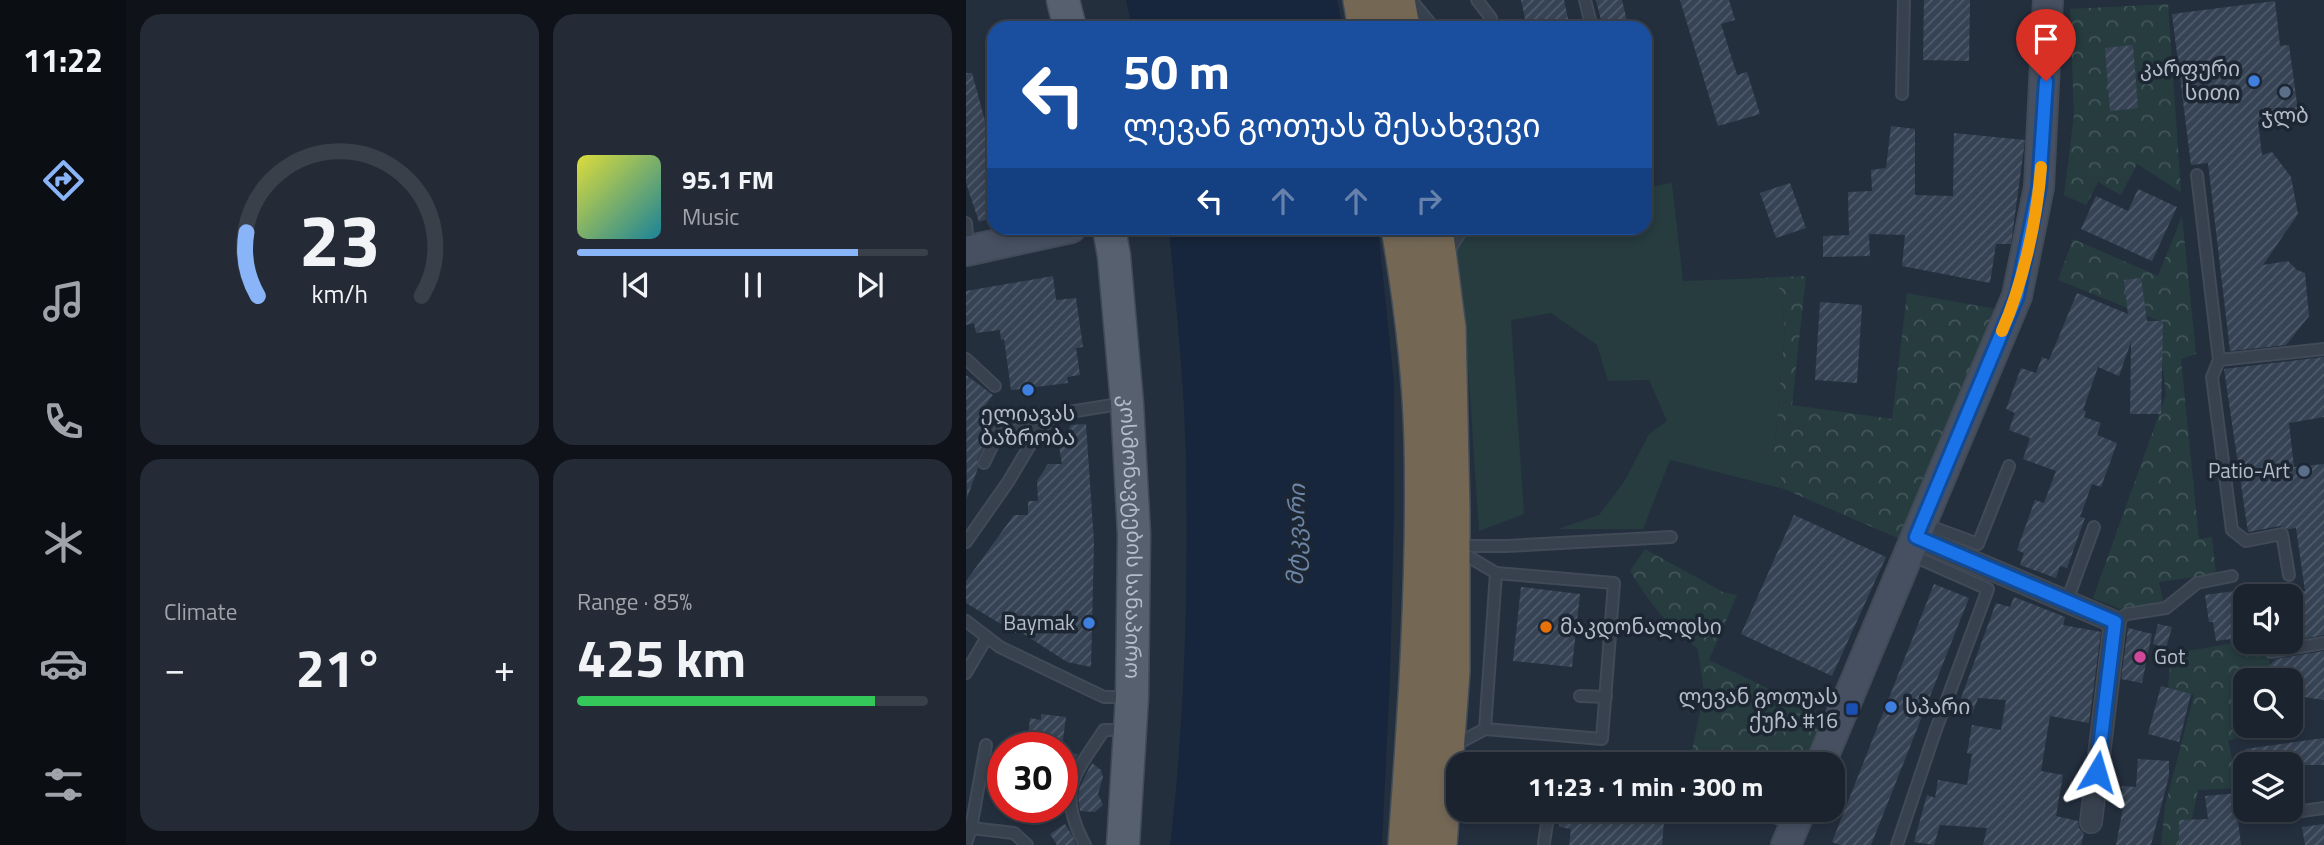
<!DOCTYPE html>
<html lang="en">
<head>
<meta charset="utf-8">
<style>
	:root { --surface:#1b232e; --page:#242b36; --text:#f1f3f6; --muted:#a0a4aa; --line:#39404a; --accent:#8ab4f8 }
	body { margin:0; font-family:"Titillium Web","Noto Sans Georgian",sans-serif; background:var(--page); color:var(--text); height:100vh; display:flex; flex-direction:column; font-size:26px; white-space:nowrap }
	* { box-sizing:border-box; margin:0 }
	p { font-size:23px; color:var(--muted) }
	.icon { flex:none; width:38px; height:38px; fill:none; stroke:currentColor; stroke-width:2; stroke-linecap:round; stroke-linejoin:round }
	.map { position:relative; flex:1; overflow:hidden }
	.sheet { display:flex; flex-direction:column; gap:14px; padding:14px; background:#0f1319; width:840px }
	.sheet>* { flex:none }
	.guide { position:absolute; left:21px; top:21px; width:665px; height:214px; border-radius:21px; box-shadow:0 4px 10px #0003,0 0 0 2px var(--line); background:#1a4fa0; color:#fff; overflow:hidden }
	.controls { position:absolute; left:1267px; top:584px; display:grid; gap:14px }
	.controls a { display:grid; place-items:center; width:70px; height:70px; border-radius:14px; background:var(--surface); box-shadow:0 4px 10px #0003,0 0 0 2px var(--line); font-size:35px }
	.speed { position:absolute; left:21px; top:732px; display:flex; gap:14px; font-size:35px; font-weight:700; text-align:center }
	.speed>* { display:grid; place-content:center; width:91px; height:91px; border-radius:50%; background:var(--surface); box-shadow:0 4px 10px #0003,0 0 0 2px var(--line); line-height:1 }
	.speed .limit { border:10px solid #d22; background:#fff; color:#111 }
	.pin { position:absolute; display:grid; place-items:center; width:60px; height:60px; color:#fff; margin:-72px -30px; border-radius:50% 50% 50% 0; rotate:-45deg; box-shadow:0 0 7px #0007 }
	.pin .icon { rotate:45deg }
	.me { position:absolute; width:77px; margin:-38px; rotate:7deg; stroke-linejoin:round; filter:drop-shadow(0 0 5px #0008) }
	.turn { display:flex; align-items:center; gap:24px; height:147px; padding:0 21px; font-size:32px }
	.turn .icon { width:91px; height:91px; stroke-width:2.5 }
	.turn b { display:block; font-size:49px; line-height:60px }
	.lanes { display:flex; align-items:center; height:66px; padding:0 21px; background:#0003; justify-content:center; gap:35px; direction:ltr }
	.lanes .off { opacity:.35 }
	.big { font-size:52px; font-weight:700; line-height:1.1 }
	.sheet .card { flex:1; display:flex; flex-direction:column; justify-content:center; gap:10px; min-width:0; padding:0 24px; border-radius:21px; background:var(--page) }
	.sheet .dial { align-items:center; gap:0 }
	.dial svg { height:182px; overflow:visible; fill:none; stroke:var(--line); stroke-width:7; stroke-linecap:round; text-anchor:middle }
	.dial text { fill:var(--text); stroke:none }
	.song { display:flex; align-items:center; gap:21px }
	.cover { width:84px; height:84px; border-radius:10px; background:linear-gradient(135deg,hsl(60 70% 55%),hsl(190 70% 35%)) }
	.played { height:7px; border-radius:4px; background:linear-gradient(90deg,var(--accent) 80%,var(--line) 80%) }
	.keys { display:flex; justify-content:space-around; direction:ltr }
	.heat { display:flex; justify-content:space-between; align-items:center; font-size:38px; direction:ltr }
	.charge { height:10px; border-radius:5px; background:linear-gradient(90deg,#34c759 85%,var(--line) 0) }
	.sheet .tiles { flex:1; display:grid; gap:14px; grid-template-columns:repeat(2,1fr) }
	.trip { position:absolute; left:480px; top:752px; width:399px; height:70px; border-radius:21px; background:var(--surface); box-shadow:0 4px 10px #0003,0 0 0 2px var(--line); font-weight:700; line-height:70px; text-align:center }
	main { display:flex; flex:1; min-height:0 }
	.tab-bar { display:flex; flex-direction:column; width:126px; justify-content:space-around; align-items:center; background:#0b0e12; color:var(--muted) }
	.tab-bar .icon { width:49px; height:49px }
	.tab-bar .on { color:var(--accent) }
	.tab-bar b { font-size:32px; color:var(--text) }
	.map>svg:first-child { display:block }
	.green { fill:#263c3f }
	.forest { fill:url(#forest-crowns) }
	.water { fill:#17263c }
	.building { fill:url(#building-hatch) }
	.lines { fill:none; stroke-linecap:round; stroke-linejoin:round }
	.lane-casing { stroke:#414a57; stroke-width:14 }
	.street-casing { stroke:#414a57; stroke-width:24 }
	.secondary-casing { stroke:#414a57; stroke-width:32 }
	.primary-casing { stroke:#414a57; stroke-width:35 }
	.highway-casing { stroke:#434c59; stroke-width:40 }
	.lane { stroke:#38414e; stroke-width:10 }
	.street { stroke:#38414e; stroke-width:21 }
	.secondary { stroke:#465061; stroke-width:28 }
	.primary { stroke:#56606e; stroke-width:32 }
	.highway { stroke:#746855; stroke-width:37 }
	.route-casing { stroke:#114b97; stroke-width:18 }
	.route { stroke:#1a73e8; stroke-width:12 }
	.slow { stroke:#f59e0b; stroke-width:12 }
	.shop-dot { fill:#3f7fe0; stroke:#1d2633; stroke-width:2.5 }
	.service-dot { fill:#5c6f8a; stroke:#1d2633; stroke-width:2.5 }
	.food-dot { fill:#e8710a; stroke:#1d2633; stroke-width:2.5 }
	.hotel-dot { fill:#d1479c; stroke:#1d2633; stroke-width:2.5 }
	.transit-dot { fill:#1a4fb4; stroke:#1d2633; stroke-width:2.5 }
	.labels { text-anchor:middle; stroke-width:7; stroke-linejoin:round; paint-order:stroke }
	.poi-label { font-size:21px; fill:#b4bcc9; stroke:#1d2633; text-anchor:end }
	.street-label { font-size:21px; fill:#b4bcc9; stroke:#1d2633 }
	.water-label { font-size:23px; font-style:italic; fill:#6d86a8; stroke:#1d2633 }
</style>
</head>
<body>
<main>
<nav class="tab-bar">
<b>11:22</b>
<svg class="icon on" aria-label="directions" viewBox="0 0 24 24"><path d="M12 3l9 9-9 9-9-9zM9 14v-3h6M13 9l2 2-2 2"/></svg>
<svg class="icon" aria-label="music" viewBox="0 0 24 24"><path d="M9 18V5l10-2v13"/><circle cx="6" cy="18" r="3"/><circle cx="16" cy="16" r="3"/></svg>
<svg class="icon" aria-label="phone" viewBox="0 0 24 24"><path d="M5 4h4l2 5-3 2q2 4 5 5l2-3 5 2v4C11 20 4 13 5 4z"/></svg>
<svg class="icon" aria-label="climate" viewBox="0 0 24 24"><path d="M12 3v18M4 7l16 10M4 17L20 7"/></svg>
<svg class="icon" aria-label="car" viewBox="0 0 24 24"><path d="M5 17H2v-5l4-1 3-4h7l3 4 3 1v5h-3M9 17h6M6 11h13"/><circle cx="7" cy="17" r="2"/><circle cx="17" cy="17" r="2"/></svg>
<svg class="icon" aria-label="filters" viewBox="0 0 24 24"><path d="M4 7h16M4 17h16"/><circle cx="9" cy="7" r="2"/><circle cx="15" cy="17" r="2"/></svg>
</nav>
<section class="sheet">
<div class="tiles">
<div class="card dial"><svg viewBox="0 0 100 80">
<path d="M14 69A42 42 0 1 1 86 69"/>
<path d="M14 69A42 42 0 0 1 9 41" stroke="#8ab4f8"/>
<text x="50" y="56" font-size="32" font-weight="700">23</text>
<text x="50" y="72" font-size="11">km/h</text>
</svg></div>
<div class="card">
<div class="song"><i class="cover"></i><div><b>95.1 FM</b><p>Music</p></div></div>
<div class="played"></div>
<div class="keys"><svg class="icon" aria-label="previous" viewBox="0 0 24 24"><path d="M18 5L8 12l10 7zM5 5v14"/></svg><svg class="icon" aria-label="pause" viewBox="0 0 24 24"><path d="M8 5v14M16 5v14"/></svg><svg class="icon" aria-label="next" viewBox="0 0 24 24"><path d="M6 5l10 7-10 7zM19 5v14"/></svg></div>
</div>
<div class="card"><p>Climate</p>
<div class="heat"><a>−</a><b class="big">21°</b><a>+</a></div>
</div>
<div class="card"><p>Range · 85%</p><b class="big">425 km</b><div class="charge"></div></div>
</div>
</section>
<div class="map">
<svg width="1358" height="845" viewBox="0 0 1358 845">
	<defs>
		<pattern id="forest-crowns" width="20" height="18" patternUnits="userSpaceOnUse" patternTransform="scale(1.75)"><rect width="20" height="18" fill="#263c3f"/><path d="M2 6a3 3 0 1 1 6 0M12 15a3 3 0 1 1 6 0" fill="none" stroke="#435659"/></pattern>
		<pattern id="building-hatch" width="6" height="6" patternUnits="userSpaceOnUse" patternTransform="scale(1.75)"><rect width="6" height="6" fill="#364354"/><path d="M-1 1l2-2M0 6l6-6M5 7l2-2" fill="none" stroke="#515c6b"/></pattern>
	</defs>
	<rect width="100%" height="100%" fill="#242f3e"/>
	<polygon class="green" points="706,183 717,281 797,278 815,290 819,330 808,454 818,489 704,460 677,529 592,529 633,515 658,482 683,434 701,421 683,380 642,381 631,345 585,313 545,320 558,514 513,531 498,307 487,228 679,228 679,188"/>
	<g class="forest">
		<polygon points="1202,4 1215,192 1171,164 1155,195 1132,182 1120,205 1098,195 1108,115 1104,9"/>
		<polygon points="1216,216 1230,354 1215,359 1233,539 1246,537 1250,574 1193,582 1198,605 1154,609 1127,598 1200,395 1191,320 1092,280 1107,239 1192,276"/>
		<polygon points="840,276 826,405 926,419 941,293 1030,309 936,540 818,489 808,454 819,330 815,290 797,278"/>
		<path d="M679,549l78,43 14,3 -28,65 118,57 -19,48h-119l15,-72 -6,-44c-32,-24 -47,-45 -68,-78z"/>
		<polygon points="1279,641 1300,642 1307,681 1279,681 1279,726 1325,726 1325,696 1332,729 1262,740 1272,788 1232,790 1225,823 1226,845 1195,845 1199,806 1228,695 1202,689 1205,654"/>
	</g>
	<g class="water">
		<polygon points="160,0 371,0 377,28 166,28"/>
		<path d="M203,228h209l16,155v129l-4,167 -8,166h-212c15,-125 18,-252 16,-378 -1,-80 -10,-160 -17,-239z"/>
	</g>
	<g class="building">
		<polygon points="555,0 598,0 604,28 561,28"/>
		<polygon points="630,0 656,0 662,25 637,28"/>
		<polygon points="714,0 763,0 769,20 755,24 771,75 781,72 794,114 752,126"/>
		<polygon points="958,0 1004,0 1003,61 957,60"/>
		<polygon points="1309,1 1314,46 1323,45 1333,118 1292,122 1296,155 1306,152 1325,177 1332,214 1297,265 1322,261 1331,270 1339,273 1343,316 1320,345 1264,351 1242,163 1225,165 1206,14"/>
		<polygon points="1167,45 1172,108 1144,111 1139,48"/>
		<polygon points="0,73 6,73 28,154 28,217 13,222 0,183"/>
		<polygon points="925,126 949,129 949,195 987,196 988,133 1059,140 1045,244 1030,244 1024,283 936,266 939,235 903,234 904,256 857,257 857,236 883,235 882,192 906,191 905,170 920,168"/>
		<polygon points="824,183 840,228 810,238 794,193"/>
		<polygon points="1172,189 1211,207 1186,261 1115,229 1130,196 1162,211"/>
		<polygon points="87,276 90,300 110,298 117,347 110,348 114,375 101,377 102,383 45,390 38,339 35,340 34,330 10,333 8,323 0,325 0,291"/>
		<polygon points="1175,278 1181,321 1197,321 1195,414 1164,414 1165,342 1153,376 1132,367 1117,410 1120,411 1118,417 1135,423 1131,435 1151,443 1135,487 1126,484 1114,517 1119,518 1101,568 1094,566 1090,578 1054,565 1058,553 1051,550 1069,500 1078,503 1090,471 1057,459 1064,438 1043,430 1049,413 1040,409 1055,368 1070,373 1076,357 1083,360 1111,293 1162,314 1158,280"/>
		<polygon points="854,302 896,305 891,383 849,380"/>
		<polygon points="1358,357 1358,417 1323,423 1328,467 1358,464 1358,635 1325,641 1325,592 1339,591 1330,528 1322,529 1314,526 1282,532 1258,369"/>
		<polygon points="0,375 27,395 14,413 30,423 11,460 12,468 1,498"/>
		<polygon points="120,424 128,543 125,667 101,662 50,629 50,633 0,603 0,581 48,515 62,515 62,501 72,501 71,481 82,464 96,464 93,446 105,425"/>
		<polygon points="828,515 920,557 866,676 775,634"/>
		<polygon points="968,584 1003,598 905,845 874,845 866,842"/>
		<polygon points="555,587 614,594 606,667 547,661"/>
		<polygon points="1276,590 1277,599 1279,599 1279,642 1265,644 1264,639 1250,641 1247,622 1243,622 1239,595"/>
		<polygon points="1048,597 1099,617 1097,625 1135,632 1123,723 1084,716 1075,771 1097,775 1090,816 1112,821 1113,828 1118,833 1115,845 1017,845 1021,828 974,825 968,845 948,842 961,795 969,798 972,780 1001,785 1006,754 1001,753 1006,725 1035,730 1040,700 1012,698 1006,714 991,709 1030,603 1044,607"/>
		<polygon points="1192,624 1206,627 1200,648 1187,644"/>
		<polygon points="1162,628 1186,634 1176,683 1155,679"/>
		<polygon points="1358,651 1358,700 1325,695 1325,681 1300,681 1302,667 1310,659"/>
		<polygon points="1195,686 1225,694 1213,742 1182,734"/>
		<polygon points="75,714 100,717 96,747 61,746 64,718 75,720"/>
		<polygon points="1358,738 1358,765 1281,765 1279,749"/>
		<polygon points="96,753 112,754 99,781 97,809"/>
		<polygon points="1172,759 1203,761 1203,776 1185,845 1150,845 1158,803 1155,803 1156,786 1170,787"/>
		<polygon points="126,763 135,770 137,777 132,794 137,805 129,812 114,811 112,797 114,786"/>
		<polygon points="1273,793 1275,820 1272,821 1275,845 1213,845 1213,820 1242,819 1239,796"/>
		<polygon points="595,810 649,810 648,815 698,822 696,845 603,845 605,829 593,827"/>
		<polygon points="99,824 107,837 110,845 91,845 84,834"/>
		<polygon points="1358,824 1358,845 1339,845 1336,827"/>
	</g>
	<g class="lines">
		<defs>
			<g id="lane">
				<polyline points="445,0 468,28"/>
				<polyline points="511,0 525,18 526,28"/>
				<polyline points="619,0 626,28"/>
				<polyline points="936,94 938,0"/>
				<polyline points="1231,175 1253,360"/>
				<polyline points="0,223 2,248"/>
				<polyline points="482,252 497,228"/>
				<polyline points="0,359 29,386"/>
				<polyline points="18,463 34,430 73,430"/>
				<polyline points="958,524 1012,544 1043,466"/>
				<polyline points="0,542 42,482 73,430 91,414 159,403"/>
				<polyline points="491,546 540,546 705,537"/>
				<polyline points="1323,575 1316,534 1280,541 1266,530 1246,377 1253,360 1358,349"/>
				<polyline points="1101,601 1128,527"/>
				<polyline points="0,621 34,647 138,697 163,697"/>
				<polyline points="1149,622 1161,614 1200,608 1231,583 1266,576"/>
				<polyline points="1305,652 1358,643"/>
				<polyline points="0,673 21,637"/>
				<polyline points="614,696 640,697"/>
				<polyline points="519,729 636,739 648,583 530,573"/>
				<polyline points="487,746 519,729 530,573 493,551"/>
				<polyline points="786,810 827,823"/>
				<polyline points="1315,814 1358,808"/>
				<polyline points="5,828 20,745"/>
				<polyline points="578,843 583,810"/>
				<polyline points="0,844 5,828 48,833 61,845"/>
				<path d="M119,845c-29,-55 -11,-69 19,-115h24"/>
				<polyline points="931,845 969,732 1022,589 950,557"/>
			</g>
			<polyline id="street" points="949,537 1149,622 1125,822"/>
			<g id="secondary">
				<polyline points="0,251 105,228"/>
				<polyline points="854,765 1051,296 1073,187 1082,0"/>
				<polyline points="820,845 835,810"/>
			</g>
			<g id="primary">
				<polyline points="97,0 104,28"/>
				<path id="s1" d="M143,228l5,28 13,147 7,131 -2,163 -9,148"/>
			</g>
			<g id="highway">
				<polyline points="396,0 401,28"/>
				<polyline points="430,0 435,28"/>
				<path d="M434,228c12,69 21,141 23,212 3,135 -6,270 -16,405"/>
				<polyline points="468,228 481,328 485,510 485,671 472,845"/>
			</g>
		</defs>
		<use href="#lane" class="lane-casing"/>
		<use href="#street" class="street-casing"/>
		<use href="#secondary" class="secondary-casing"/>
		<use href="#primary" class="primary-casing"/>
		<use href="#highway" class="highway-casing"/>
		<use href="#lane" class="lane"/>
		<use href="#street" class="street"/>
		<use href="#secondary" class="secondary"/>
		<use href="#primary" class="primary"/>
		<use href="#highway" class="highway"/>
	</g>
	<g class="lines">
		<defs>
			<polyline id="route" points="1080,81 1073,187 1051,296 950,537 1149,622 1131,772"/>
		</defs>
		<use href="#route" class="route-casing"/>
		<use href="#route" class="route"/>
		<path class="slow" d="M1036,331c21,-48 35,-111 39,-164"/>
	</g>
	<g class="shop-dot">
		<circle cx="1288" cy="81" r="7"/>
		<circle cx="62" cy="390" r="7"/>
		<circle cx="123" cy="623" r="7"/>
		<circle cx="925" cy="707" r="7"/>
	</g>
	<g class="service-dot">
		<circle cx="1319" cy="92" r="7"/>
		<circle cx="1338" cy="471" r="7"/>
	</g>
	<circle class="food-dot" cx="580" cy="627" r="7"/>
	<circle class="hotel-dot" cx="1174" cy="657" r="7"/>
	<rect class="transit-dot" x="879" y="702" width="14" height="14" rx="3.5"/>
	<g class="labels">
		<g class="poi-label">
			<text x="1274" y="76">კარფური<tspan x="1274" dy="24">სითი</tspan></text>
			<text x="1319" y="123" text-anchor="middle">ჯლბ</text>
			<text x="62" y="421" text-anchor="middle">ელიავას<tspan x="62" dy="24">ბაზრობა</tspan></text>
			<text x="1324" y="478">Patio-Art</text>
			<text x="109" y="630">Baymak</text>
			<text x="594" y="634" text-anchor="start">მაკდონალდსი</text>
			<text x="1188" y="664" text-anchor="start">Got</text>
			<text x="872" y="704">ლევან გოთუას<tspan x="872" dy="24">ქუჩა #16</tspan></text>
			<text x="939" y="714" text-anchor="start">სპარი</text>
		</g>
		<g class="street-label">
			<text dy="7" stroke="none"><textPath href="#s1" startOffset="310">კოსმონავტების სანაპირო</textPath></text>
		</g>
		<g class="water-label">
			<text transform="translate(330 535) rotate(-89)" y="8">მტკვარი</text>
		</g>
	</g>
</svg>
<div class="controls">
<a><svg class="icon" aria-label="sound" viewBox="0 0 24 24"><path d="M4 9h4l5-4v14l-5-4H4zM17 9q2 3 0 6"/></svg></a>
<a><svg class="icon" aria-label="search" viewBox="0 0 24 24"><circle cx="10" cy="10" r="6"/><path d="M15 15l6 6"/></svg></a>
<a><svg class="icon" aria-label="layers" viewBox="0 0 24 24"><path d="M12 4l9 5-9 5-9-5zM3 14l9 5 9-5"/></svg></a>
</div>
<div class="speed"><div class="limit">30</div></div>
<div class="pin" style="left:1080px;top:81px;background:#d93025"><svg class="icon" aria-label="arrive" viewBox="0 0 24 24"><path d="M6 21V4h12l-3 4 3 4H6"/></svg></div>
<svg class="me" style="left:1131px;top:772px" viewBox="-20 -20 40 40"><path d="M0-17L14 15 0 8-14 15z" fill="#1a73e8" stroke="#fff" stroke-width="4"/></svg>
<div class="trip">11:23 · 1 min · 300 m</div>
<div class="guide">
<div class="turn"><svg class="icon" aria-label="left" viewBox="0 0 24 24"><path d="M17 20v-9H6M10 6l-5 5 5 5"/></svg><div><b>50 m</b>ლევან გოთუას შესახვევი</div></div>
<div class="lanes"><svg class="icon" aria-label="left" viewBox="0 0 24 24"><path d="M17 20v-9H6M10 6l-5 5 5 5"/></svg><svg class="icon off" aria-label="ahead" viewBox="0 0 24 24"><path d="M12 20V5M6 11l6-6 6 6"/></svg><svg class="icon off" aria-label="ahead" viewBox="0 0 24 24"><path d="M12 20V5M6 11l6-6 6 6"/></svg><svg class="icon off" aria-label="right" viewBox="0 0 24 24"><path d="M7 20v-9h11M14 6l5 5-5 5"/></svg></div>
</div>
</div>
</main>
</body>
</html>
